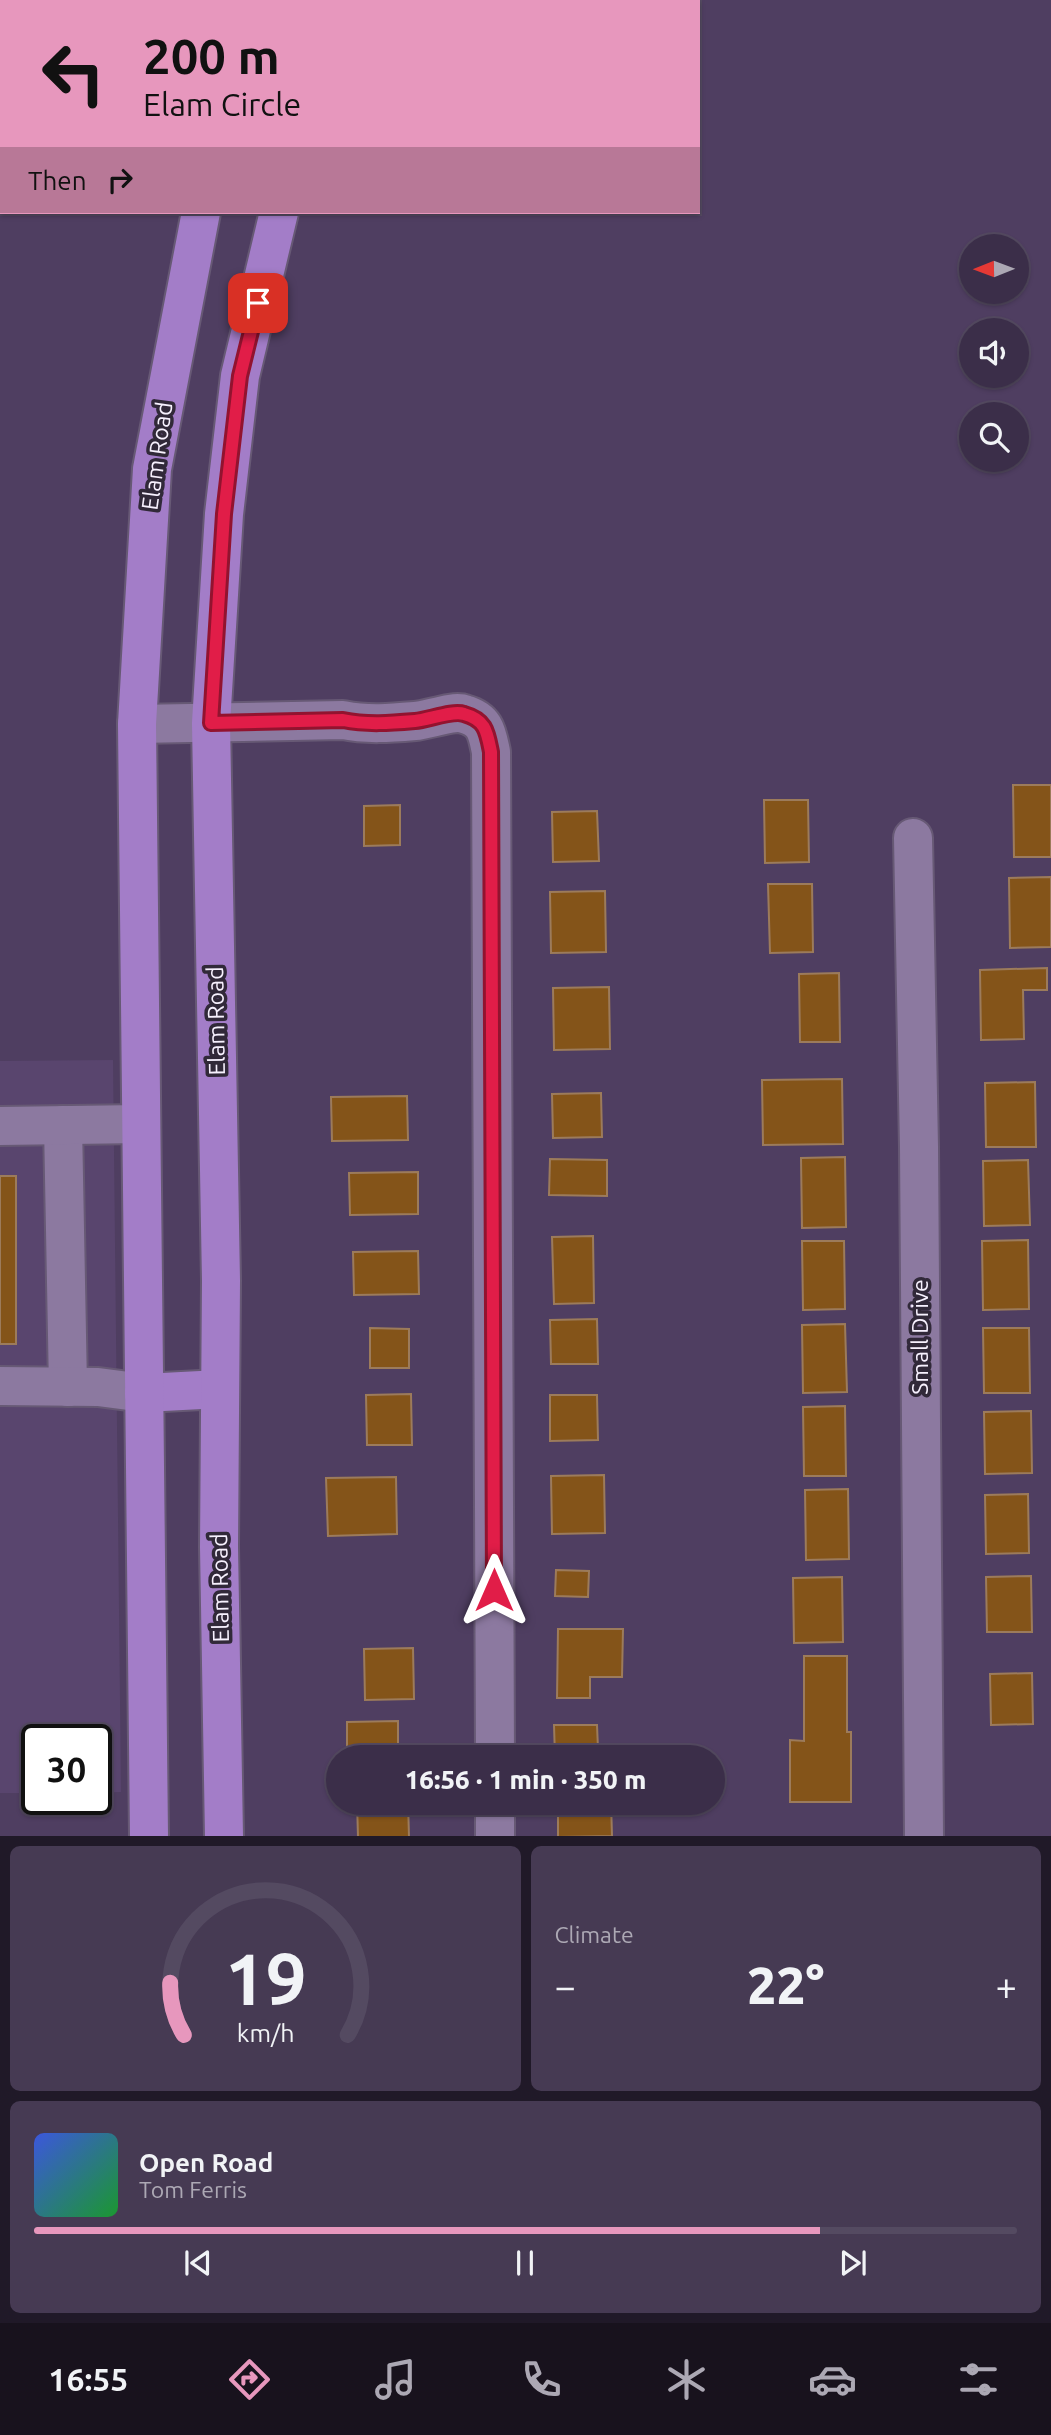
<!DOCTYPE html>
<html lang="en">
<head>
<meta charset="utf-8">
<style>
	:root { --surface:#3b2e49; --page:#463a53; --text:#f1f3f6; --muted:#aca8b4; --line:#544a61; --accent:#e797bd }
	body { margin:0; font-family:Ubuntu,sans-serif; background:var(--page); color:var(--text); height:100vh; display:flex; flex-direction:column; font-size:26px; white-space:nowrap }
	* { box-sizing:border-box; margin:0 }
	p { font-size:23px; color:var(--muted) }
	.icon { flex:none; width:38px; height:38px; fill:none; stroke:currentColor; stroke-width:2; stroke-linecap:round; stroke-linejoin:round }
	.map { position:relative; height:1836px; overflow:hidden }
	.panel { display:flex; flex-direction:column; gap:10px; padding:10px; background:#201928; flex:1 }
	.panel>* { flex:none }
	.guide { position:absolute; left:0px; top:0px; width:700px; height:214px; box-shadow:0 2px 5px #0004,0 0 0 2px var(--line); background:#e797bd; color:#111; overflow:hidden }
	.needle { width:46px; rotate:269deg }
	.fabs { position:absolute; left:959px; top:234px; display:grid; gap:14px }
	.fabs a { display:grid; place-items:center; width:70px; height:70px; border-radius:50%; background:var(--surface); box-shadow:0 2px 5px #0004,0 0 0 2px var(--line); font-size:35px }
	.speed { position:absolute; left:21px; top:1724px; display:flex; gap:14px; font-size:35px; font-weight:700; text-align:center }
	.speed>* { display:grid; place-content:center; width:91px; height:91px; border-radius:50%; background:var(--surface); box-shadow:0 2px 5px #0004,0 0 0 2px var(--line); line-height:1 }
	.speed .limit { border:4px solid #111; border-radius:10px; background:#fff; color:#111 }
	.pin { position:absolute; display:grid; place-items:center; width:60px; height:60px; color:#fff; margin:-30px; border-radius:14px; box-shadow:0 4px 10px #0006 }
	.me { position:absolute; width:77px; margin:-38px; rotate:0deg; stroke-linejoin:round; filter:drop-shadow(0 0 5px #0008) }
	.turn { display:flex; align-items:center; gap:24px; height:147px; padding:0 28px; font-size:32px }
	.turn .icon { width:91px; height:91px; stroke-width:2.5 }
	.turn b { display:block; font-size:49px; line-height:60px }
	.then { display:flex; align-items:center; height:66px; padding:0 28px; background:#0003; gap:14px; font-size:26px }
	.big { font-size:52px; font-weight:800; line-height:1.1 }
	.panel .widget { flex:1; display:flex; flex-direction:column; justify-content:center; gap:10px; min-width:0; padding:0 24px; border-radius:10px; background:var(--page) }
	.panel .dial { align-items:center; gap:0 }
	.dial svg { height:182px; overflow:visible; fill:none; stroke:var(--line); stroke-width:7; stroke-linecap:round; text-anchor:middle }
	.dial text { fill:var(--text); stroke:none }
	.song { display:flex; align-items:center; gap:21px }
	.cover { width:84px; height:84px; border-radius:10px; background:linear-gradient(135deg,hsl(230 70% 55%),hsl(130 70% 35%)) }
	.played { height:7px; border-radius:4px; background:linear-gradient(90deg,var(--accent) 80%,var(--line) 80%) }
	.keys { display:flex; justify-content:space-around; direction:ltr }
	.heat { display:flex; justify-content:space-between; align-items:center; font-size:38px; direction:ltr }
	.panel .tiles { flex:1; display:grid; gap:10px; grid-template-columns:1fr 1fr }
	.widget:last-child { grid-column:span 2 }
	.trip { position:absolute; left:326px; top:1745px; width:399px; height:70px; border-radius:35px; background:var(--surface); box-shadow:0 2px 5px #0004,0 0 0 2px var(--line); font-weight:800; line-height:70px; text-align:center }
	.tab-bar { display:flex; height:112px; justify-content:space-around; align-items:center; background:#18121d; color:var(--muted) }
	.tab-bar .icon { width:49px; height:49px }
	.tab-bar .on { color:var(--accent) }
	.tab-bar b { font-size:32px; color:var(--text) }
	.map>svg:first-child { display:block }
	.built { fill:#59456e }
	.building { fill:#845419; stroke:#9c7b5b; stroke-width:2 }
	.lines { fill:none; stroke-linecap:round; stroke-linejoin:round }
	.minor-casing { stroke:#675975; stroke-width:42 }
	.major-casing { stroke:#675975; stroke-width:42 }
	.minor { stroke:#8c79a0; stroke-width:38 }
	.major { stroke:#a37dc8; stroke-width:38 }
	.route-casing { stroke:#92132f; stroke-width:18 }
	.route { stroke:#e11d48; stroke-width:12 }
	.labels { text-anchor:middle; stroke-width:7; stroke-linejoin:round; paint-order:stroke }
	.street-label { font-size:23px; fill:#f7f1fe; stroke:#312939 }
</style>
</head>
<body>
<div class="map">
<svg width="1051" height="1837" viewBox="0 0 1051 1837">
	<rect width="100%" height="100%" fill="#4f3e61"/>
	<polygon class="built" points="113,1060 121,1792 96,1793 96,1740 37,1740 37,1793 0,1793 0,1061"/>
	<g class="building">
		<polygon points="1013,785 1051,785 1051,857 1014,857"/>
		<polygon points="764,800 808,800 809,862 765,863"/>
		<polygon points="400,805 400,845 364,846 364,806"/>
		<polygon points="597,811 599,861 553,862 552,812"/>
		<polygon points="1051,877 1051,947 1010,948 1009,878"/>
		<polygon points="768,884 812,884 813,952 770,953"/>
		<polygon points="605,891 606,952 551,953 550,892"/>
		<polygon points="1047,968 1047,990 1023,990 1024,1039 981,1040 980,970"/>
		<polygon points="839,973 840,1042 800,1042 799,974"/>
		<polygon points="609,987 610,1049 554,1050 553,988"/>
		<polygon points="842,1079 843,1144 763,1145 762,1080"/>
		<polygon points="1035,1082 1036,1147 986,1147 985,1083"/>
		<polygon points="601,1093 602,1137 553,1138 552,1094"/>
		<polygon points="407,1096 408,1140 332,1141 331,1097"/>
		<polygon points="845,1157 846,1227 802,1228 801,1158"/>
		<polygon points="550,1159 607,1160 607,1196 549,1195"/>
		<polygon points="1028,1160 1030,1225 984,1226 983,1161"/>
		<polygon points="418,1172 418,1214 350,1215 349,1173"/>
		<rect x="0" y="1176" width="16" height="168"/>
		<polygon points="593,1236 594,1303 554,1304 552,1237"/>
		<polygon points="1028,1240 1029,1309 983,1310 982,1241"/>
		<polygon points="802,1241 844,1241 845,1309 803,1310"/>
		<polygon points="418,1251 419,1294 354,1295 353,1252"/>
		<polygon points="597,1319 598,1364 551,1364 550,1320"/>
		<polygon points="845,1324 847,1392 803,1393 802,1325"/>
		<polygon points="370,1328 409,1329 409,1368 370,1368"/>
		<polygon points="983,1328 1029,1328 1030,1393 984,1393"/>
		<polygon points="411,1394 412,1445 367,1445 366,1395"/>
		<polygon points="550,1395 597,1395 598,1440 550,1441"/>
		<polygon points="845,1406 846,1476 804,1476 803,1407"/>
		<polygon points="1031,1411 1032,1473 985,1474 984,1412"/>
		<polygon points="604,1475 605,1533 552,1534 551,1476"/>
		<polygon points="396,1477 397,1534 328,1536 326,1478"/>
		<polygon points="848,1489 849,1559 806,1560 805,1490"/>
		<polygon points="1028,1494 1029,1553 986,1554 985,1495"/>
		<polygon points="556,1570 589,1571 588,1597 555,1596"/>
		<polygon points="1031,1576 1032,1632 987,1632 986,1577"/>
		<polygon points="842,1577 843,1642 794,1643 793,1578"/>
		<polygon points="558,1629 623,1629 622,1677 590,1677 590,1698 557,1698"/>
		<polygon points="413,1648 414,1699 365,1700 364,1649"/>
		<polygon points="804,1656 847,1656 847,1732 851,1732 851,1802 790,1802 790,1740 804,1741"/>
		<polygon points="1032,1673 1033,1724 991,1725 990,1674"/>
		<polygon points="398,1721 398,1757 347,1757 347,1722"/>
		<polygon points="554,1725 597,1725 598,1749 619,1748 619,1757 555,1757"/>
		<polygon points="357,1802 408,1802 409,1837 358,1837"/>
		<polygon points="558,1802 611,1802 612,1836 558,1837"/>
	</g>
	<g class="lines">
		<defs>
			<g id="minor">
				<path d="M137,724l206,-4c24,5 48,3 72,1 13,-1 39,-11 49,-7 22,6 23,19 27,38l4,1005"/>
				<polyline points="913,838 919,1147 924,1837"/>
				<polyline points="63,1125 68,1387"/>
				<polyline points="0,1126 141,1124"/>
				<polyline points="0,1386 98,1387 144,1393"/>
				<polyline points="495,1802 495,1837"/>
			</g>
			<g id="major">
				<polyline points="244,2 244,0"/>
				<polyline points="315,2 316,0"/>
				<polyline points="144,1393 220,1389"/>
				<polyline points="149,1837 137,724 152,469 201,212"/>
				<polyline points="224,1837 219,1547 221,1281 211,723 224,514 240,376 279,212"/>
			</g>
		</defs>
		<use href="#minor" class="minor-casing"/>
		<use href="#major" class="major-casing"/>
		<use href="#minor" class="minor"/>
		<use href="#major" class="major"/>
	</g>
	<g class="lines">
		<defs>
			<path id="route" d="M258,303l-18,73 -16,138 -13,209 132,-3c24,5 48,3 72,1 13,-1 38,-11 49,-7 22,6 23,18 27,38l3,838"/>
		</defs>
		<use href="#route" class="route-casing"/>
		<use href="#route" class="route"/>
	</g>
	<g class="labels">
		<g class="street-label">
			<text transform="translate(157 456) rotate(-82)" y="8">Elam Road</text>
			<text transform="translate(216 1021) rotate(-91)" y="8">Elam Road</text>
			<text transform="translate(920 1337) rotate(-90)" y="8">Small Drive</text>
			<text transform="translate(220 1588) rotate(-91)" y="8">Elam Road</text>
		</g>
	</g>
</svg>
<div class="fabs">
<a><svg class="needle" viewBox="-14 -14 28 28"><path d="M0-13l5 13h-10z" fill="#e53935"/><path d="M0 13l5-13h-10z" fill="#aca8b4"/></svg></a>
<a><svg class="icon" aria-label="sound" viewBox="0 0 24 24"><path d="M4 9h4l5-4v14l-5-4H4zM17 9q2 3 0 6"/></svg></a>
<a><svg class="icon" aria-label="search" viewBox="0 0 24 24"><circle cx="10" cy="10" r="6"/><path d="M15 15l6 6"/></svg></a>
</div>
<div class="speed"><div class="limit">30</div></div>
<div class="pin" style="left:258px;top:303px;background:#d93025"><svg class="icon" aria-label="arrive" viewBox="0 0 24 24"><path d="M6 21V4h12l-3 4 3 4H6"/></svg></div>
<svg class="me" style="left:494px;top:1590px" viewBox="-20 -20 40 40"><path d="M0-17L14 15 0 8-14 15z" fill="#e11d48" stroke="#fff" stroke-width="4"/></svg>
<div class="trip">16:56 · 1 min · 350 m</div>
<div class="guide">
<div class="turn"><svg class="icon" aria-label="left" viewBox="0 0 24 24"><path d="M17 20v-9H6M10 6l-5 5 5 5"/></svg><div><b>200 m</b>Elam Circle</div></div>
<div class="then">Then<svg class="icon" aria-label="right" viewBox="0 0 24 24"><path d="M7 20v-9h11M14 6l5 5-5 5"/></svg></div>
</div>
</div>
<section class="panel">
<div class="tiles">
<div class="widget dial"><svg viewBox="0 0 100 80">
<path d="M14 69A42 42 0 1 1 86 69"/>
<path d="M14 69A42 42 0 0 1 8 46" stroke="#e797bd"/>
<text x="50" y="56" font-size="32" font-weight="700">19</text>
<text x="50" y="72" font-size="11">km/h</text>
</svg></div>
<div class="widget"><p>Climate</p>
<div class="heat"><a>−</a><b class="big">22°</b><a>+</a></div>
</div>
<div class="widget">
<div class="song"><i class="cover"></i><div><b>Open Road</b><p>Tom Ferris</p></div></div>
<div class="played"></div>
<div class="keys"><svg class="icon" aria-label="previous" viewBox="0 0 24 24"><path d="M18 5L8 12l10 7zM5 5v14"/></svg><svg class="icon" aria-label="pause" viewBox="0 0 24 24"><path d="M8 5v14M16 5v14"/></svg><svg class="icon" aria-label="next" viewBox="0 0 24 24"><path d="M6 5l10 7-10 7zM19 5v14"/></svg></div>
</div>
</div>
</section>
<nav class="tab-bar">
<b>16:55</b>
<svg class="icon on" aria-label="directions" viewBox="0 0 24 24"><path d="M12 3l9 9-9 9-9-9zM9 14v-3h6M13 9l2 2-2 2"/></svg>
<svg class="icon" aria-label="music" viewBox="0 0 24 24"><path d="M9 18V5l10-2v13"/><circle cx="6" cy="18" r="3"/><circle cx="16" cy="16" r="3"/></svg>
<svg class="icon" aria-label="phone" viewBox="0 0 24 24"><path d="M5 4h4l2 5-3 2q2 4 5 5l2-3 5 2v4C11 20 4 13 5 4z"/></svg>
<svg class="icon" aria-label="climate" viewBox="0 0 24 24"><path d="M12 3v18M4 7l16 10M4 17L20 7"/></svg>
<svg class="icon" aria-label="car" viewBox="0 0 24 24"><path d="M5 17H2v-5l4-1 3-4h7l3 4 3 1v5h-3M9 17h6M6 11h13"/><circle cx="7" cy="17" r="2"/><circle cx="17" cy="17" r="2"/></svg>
<svg class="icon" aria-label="filters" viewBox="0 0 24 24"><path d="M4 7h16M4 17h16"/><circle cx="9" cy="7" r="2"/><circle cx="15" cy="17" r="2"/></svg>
</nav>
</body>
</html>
